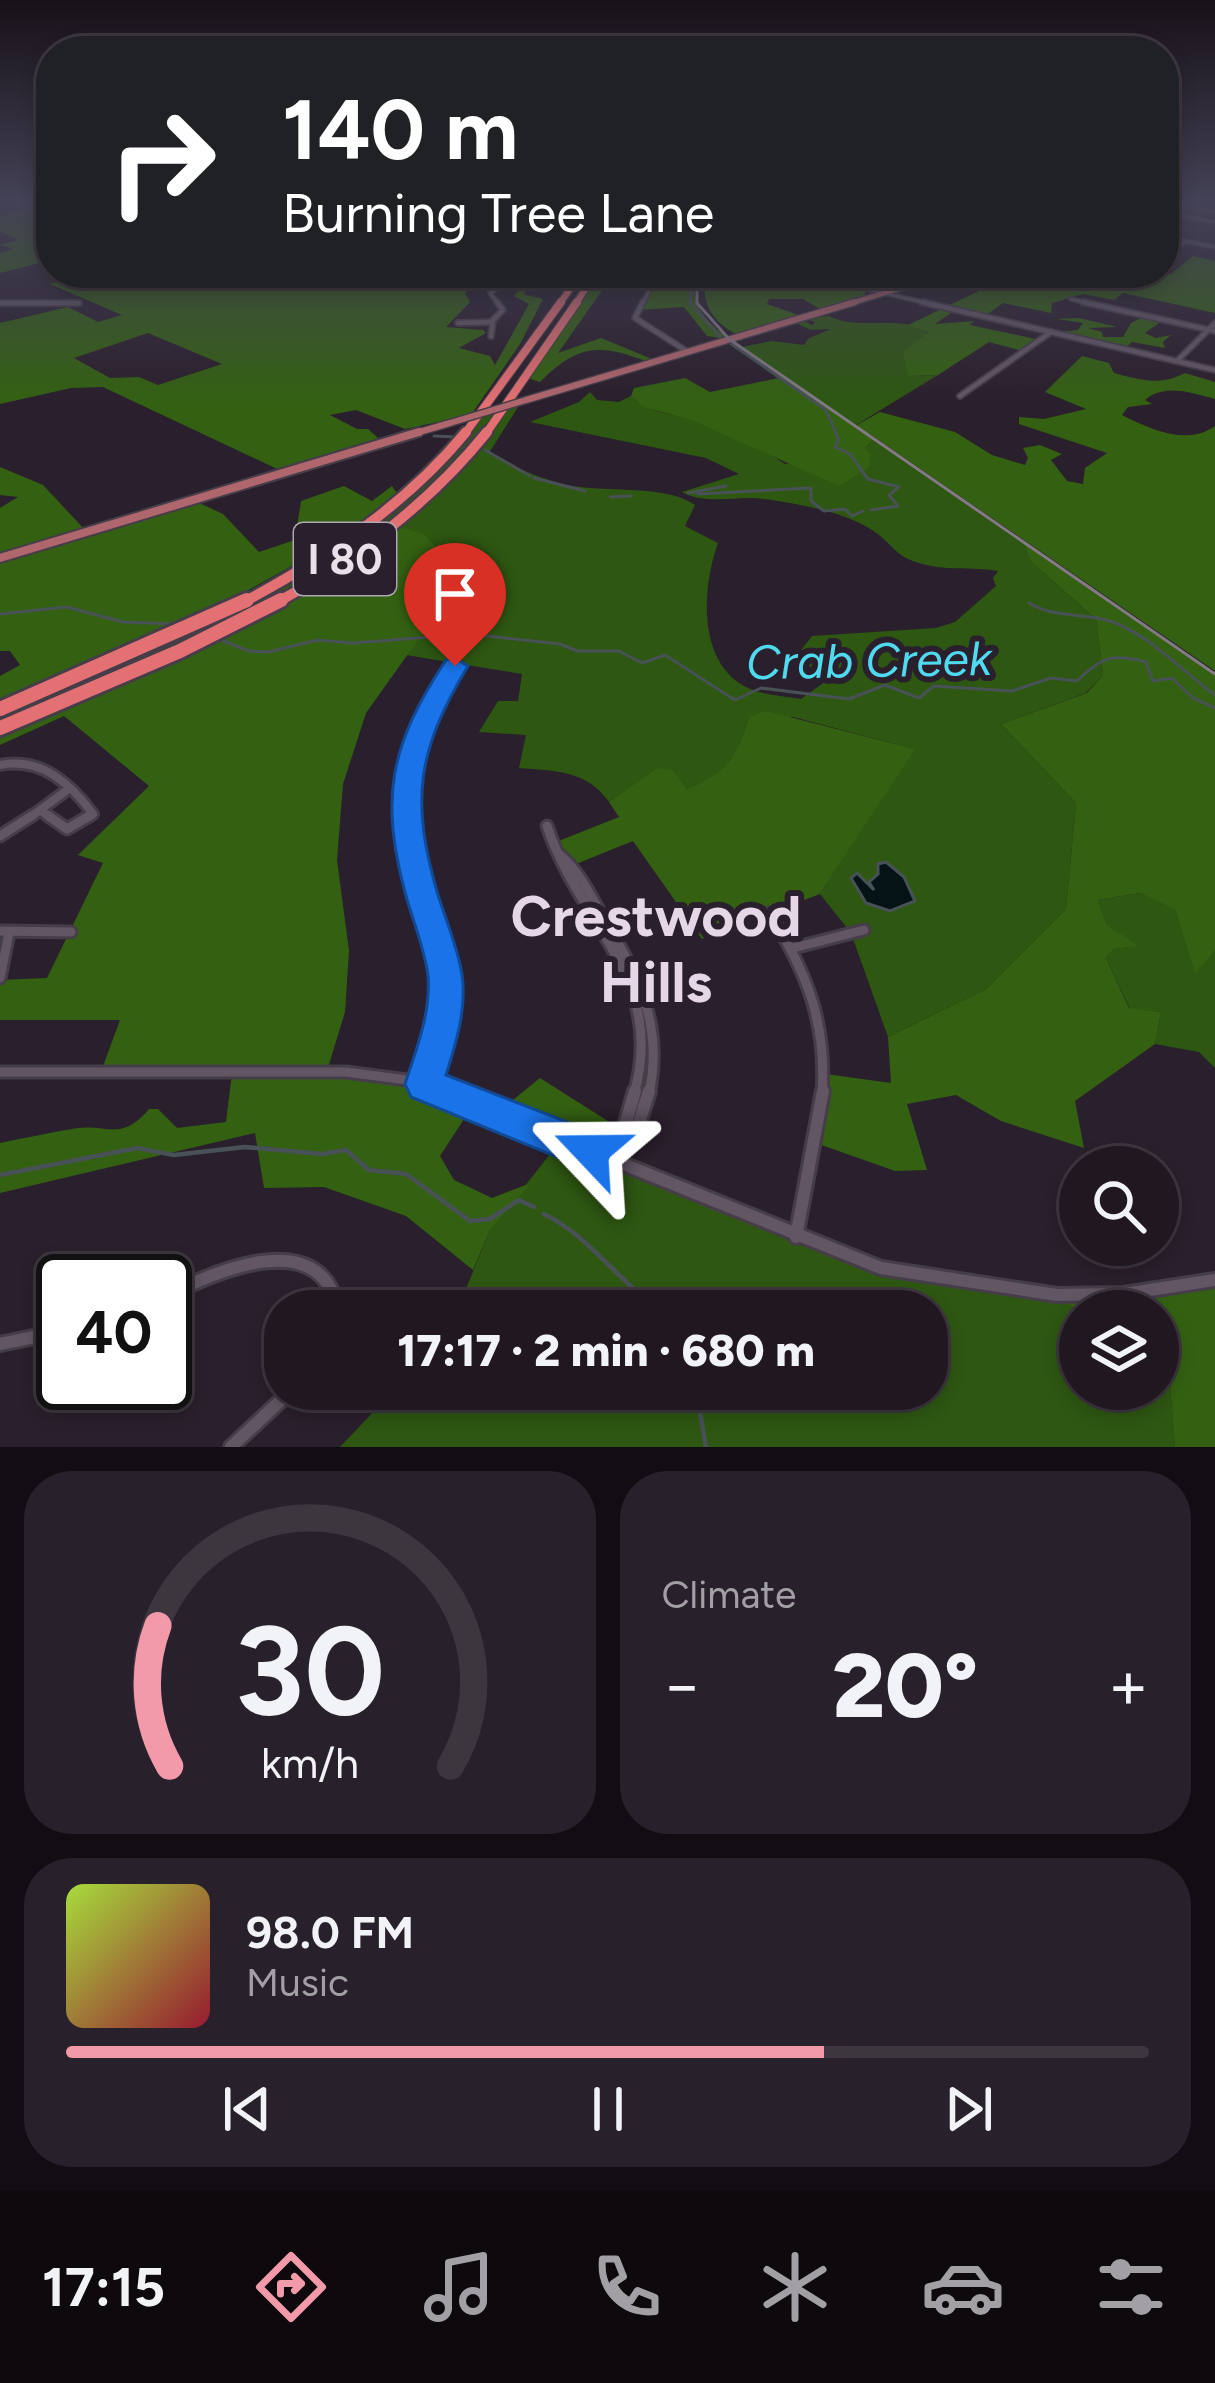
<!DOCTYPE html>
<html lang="en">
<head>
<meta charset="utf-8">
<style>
	:root { --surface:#201721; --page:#28202a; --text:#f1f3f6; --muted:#a29fa5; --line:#3d363f; --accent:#f39aaa }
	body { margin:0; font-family:Figtree,sans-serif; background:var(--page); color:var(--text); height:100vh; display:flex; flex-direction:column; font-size:45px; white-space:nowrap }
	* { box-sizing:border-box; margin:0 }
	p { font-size:39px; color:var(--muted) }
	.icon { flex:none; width:66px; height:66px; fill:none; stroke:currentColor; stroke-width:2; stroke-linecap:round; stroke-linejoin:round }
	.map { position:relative; height:1447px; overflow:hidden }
	.panel { display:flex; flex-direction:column; gap:24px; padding:24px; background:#120d12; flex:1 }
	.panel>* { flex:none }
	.top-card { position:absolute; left:36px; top:36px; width:1143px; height:252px; border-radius:48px; box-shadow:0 6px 18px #0003,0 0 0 3px var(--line); background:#202124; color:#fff; overflow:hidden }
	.tools { position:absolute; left:1059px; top:1146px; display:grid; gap:24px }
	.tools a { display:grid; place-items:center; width:120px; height:120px; border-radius:50%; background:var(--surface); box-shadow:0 6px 18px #0003,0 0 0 3px var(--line); font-size:60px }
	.speed { position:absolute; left:36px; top:1254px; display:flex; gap:24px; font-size:60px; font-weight:700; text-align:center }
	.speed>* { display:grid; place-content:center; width:156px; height:156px; border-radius:50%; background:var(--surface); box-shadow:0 6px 18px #0003,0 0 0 3px var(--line); line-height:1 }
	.speed .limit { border:6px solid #111; border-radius:18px; background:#fff; color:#111 }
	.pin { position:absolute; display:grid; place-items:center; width:102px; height:102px; color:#fff; margin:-123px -51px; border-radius:50% 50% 50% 0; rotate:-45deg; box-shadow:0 0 12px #0007 }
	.pin .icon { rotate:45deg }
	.me { position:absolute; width:132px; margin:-66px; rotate:293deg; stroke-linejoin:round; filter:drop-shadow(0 0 9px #0008) }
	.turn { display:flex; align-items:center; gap:42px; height:252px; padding:0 48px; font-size:54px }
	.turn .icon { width:156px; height:156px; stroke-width:2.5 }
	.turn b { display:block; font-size:84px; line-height:102px }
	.big { font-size:90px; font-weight:800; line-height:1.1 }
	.panel .widget { flex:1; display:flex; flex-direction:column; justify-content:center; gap:18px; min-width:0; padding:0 42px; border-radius:48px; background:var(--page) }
	.panel .dial { align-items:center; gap:0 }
	.dial svg { height:312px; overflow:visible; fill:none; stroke:var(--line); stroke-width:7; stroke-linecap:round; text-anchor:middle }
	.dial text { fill:var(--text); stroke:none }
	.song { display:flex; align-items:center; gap:36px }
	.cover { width:144px; height:144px; border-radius:18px; background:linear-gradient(135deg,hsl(80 70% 55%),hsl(350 70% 35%)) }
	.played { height:12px; border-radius:6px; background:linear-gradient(90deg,var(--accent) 70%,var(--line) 70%) }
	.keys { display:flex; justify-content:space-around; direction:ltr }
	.heat { display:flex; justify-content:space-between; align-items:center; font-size:66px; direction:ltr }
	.panel .tiles { flex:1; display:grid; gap:24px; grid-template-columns:1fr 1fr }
	.widget:last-child { grid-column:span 2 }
	.trip { position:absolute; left:264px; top:1290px; width:684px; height:120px; border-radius:48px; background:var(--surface); box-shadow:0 6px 18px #0003,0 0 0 3px var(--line); font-weight:800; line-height:120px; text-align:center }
	.dock { display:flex; height:192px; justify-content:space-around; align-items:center; background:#0d090d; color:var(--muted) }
	.dock .icon { width:84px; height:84px }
	.dock .active { color:var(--accent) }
	.dock b { font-size:54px; color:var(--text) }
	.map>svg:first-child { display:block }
	.green { fill:#2e5712 }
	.forest { fill:#336111; fill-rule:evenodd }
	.water { fill:#031316; stroke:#485156; stroke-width:3 }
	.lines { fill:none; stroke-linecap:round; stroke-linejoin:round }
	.stream-far1 { stroke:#485156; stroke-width:3 }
	.stream { stroke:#485156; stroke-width:4.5 }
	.minor-far4-casing { stroke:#453d47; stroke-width:6 }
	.minor-far3-casing { stroke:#453d47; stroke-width:8 }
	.minor-far2-casing { stroke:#453d47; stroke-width:14 }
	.minor-far1-casing { stroke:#453d47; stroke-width:15 }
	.minor-casing { stroke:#453d47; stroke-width:18 }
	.major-far2-casing { stroke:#453d47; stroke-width:8 }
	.major-far1-casing { stroke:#453d47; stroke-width:9 }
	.major-casing { stroke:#453d47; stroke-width:12 }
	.highway-far3-casing { stroke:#453d47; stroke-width:9 }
	.highway-far2-casing { stroke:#453d47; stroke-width:10 }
	.highway-far1-casing { stroke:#453d47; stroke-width:15 }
	.highway-casing { stroke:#453d47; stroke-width:20 }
	.minor-far4 { stroke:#625665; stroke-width:3 }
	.minor-far3 { stroke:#625665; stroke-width:4.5 }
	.minor-far2 { stroke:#625665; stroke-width:8 }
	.minor-far1 { stroke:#625665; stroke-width:9 }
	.minor { stroke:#625665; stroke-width:12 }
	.major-far2 { stroke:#af666d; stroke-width:4.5 }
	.major-far1 { stroke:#af666d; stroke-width:6 }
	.major { stroke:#af666d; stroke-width:8 }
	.highway-far3 { stroke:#e37072; stroke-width:6 }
	.highway-far2 { stroke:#e37072; stroke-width:8 }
	.highway-far1 { stroke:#e37072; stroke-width:10 }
	.highway { stroke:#e37072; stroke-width:14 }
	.rail { stroke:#837a85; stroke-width:3 }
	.major-bridge-casing { stroke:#453d47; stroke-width:9; stroke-linecap:butt }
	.major-bridge { stroke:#af666d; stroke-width:6 }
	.route { fill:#1a73e8; stroke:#114b97; stroke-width:3 }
	.labels { text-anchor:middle; stroke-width:12; stroke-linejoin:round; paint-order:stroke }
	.shield { fill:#2a1f2c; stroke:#afa7b1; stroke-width:3 }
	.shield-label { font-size:42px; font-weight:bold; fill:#e8e1ea }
	.water-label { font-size:48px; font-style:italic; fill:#50daef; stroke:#2a1f2c }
	.near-neighbourhood-label { font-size:57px; font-weight:bold; fill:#e5d6e8; stroke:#2a1f2c }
</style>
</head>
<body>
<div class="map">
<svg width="1215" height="1447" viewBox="0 0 1215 1447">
	<rect width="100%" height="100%" fill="#2a1f2c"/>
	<g class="green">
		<path d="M829,316c29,15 69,-1 99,15l-12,13 -8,32 30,-1 -82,50 -114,-78 30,-6 32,4 5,-7 22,-9 -20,1 -18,-8 8,-3 11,6 3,-3 -11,-4z"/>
		<path d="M590,392l7,8 22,2 12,-6c19,18 40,17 64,25 22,7 73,30 90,43l80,-16 9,-9 149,103 7,19 66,58 7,56 -17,18 -85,31 75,79 -10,106 -80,80 -98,48 -37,-104 -31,-39 94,-145 -121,-32h-44c-12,41 -22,55 -62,72l-29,-21 -49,34c-22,-32 -54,-31 -90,-34l7,-33 -47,-3 19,-31h20l4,-27 -116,-19 37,-50 -50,-75 114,-122 13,-4 -31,49c24,13 51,26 78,32 37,8 100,-1 128,20l-10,21 33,17c-16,44 -21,119 28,144 15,8 38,9 55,12l25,-18 -29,-26 15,-19 124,-8 19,-6 41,-36 -3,-8 5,-7c-28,-5 -53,1 -82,-9 -21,-6 -27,-22 -44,-32 -30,-19 -73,-26 -108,-31 -27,-4 -56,7 -82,-7l57,-18 -33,-16 -176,-36 49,-20z"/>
		<path d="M498,410c-33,46 -142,161 -197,169l69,-54 111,-109z"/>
		<polygon points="291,579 295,581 291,587 244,615 0,725 0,712"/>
		<polygon points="1140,893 1177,910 1195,973 1215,951 1215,1068 1199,1052 1155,1044 1161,1012 1130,1009 1106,958 1114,949 1135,946 1107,925 1098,900"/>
		<polygon points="562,1139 841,1255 1057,1295 1080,1313 1080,1389 1158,1389 1158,1375 1170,1384 1175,1447 340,1447 395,1389 927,1389 927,1311 457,1311 490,1230"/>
	</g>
	<g class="forest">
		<polygon points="51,203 51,260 0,273 0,253 13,249 0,245 19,240 0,231 0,215"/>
		<polygon points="1193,256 1215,261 1215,313 1123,293 1114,300 1083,294 1052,303 1051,313 1003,303 985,316 955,310 935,324 974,321 970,325 1040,340 1023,351 989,342 938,375 908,376 903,352 928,332 908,325 983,289 937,277 976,273 995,284 1003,278 1069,287 1082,284 1051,273 1171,274"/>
		<path d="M93,273h342l-28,9 11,7 63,-11 -16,15 5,9 -24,25 37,3 3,3 -27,15 31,8 5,9 34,-61 -15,-8 15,-17 38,-6 -12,7h-20l-12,14 20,5 -23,45 -49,71 -66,14 -49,-19 -26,5 27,14h11l10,9 -92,35 -183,-86 -32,1 -71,16v-81l68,-16 30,15 24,-7 -72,-31zM148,333l74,31 -64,21 -19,-8 -29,1 -36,-20z"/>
		<path d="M600,273l10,1 -2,5 43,6 7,-12h39c-10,31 10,48 32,66l-22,-3 -23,-29 -46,3 9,-19 -44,-2 -45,64 43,-15 56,23 -6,2c-48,-19 -72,-21 -111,19l-12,-4z"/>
		<path d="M707,273h213l10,6 -46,14 -17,-3 -4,7 -41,13 -19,-11h-34l-2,5 34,12 -63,19c-26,-13 -39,-33 -31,-62z"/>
		<polygon points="1145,316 1163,320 1145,333 1156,338 1171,335 1163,342 1165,348 1132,342 1125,348 1059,332 1078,330 1083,323 1057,319 1079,318 1117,327 1088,328 1102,332 1103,337 1123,337 1131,323"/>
		<path d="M1082,356l27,7 5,10c27,7 46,13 71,0l30,9v17c-23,-6 -50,-16 -70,1l7,4 -24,3 -6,8c30,15 65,31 93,11v245l-347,-238 6,6 -9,9 6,6 -3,14 -29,18 -145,-65 -51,-14 -12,-11 3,-8 51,-10 25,14 74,-15 71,49 25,-14 75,20 37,23 33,10 3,-7 -5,-10 17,-3 22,9 -11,6 16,21 16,3 2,-16 22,-15 -88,-29v-7l25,2 42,-10 -41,-17z"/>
		<polygon points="0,467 43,485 86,531 0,557 0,508 18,497 0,495"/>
		<path d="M344,486l28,15 20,-15 6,9c-122,93 -258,149 -398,210v-29l20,-11 -10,-14h-10v-91l195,-59 28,13 36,38 36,-12 6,-39z"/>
		<path d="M400,527l24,7 17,19 2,52 -77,108 -23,71 -6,76 12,91 -4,61 -18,59 35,2 113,29 -35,54 14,24 38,18 39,-15 -41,47 -17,40 -67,-54 -82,-29 -60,1 -9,-55 -255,60v-50c26,-5 52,-11 78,-15 31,-4 43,14 71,-19h9l19,19 49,-6 6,-49 -131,-1 19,-52h-120v-40l47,-2 56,-115 -25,-8 71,-69 -85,-70 -64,29v-13l205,-90z"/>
		<polygon points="1023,542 1215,675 1215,951 1195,974 1176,910 1140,893 1098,900 1107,925 1138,946 1114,949 1106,958 1129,1008 1161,1012 1155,1044 1075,1101 1084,1148 1001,1121 956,1095 907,1104 927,1170 895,1171 816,1143 826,1074 891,1083 888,1037 986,989 1066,909 1076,803 1001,724 1087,693 1103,675 1096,619 1030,561"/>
		<path d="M766,711l149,38 -95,145 -118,45 -69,-98 -62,25 -15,-24 63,-25 -10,-15 48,-34 15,2 15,19c40,-17 50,-32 62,-72z"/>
		<polygon points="540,1078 622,1130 615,1161 498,1112"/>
		<polygon points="1215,1280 1215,1447 1175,1447 1170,1385 1158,1375 1158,1311 1080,1313 1057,1295"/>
	</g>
	<polygon class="water" points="886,862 904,877 915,901 890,911 866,903 851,878 857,873 874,890 869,882 878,874 878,864"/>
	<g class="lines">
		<g class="stream-far1">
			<polyline points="693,273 690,302 721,338"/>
			<polyline points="730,343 826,410 839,440 835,447 850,454 868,479 899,487 889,495 898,506 871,510"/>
			<polyline points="434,436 456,437"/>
			<polyline points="485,450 530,476"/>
			<polyline points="534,478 585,491"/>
			<polyline points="688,493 726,486"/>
			<polyline points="698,494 811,488 811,501 824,511 845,509 852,516 863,511"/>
			<polyline points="610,497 631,496"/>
			<path d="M1029,603c26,16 56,9 84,19 39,15 69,49 102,73"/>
			<polyline points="0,614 67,607 123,622 175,624"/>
			<path d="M221,640l28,11 19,1 50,-12 35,3 117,-9 90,10 17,7h42l23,12 23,-8 70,45 26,-12 88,11 36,-14 34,13 15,-12 78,5 39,-13 26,3c24,-24 36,-28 69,-19l7,19 19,-3 21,20 22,10"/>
		</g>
		<g class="stream">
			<polyline points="0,1175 137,1148 174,1155 245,1147 323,1154 346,1150 369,1170 406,1174 470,1221 490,1219 519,1200 534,1207"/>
			<path d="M544,1214c46,22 75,70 119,97"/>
			<polyline points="696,1389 706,1447"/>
		</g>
		<defs>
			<g id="minor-far4">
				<polyline points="1164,202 1215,211"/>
				<polyline points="0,203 8,201"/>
				<polyline points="1164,213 1215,222"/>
				<polyline points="1164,237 1215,247"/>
				<polyline points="1164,257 1186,241"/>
				<polyline points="800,273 935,305"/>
				<polyline points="421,286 465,273"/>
				<polyline points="1071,299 1096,305"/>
				<polyline points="0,303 79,303"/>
				<polyline points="499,305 490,293 520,273"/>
				<polyline points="642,305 658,273"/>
			</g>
			<g id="minor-far3">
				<polyline points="643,302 635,318 688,352"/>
				<polyline points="922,302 1215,370"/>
				<polyline points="1083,302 1215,331"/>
				<polyline points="0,303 79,303"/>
				<polyline points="458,323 492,322"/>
				<polyline points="491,336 493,320 503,310 497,302"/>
				<polyline points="1178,360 1215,323"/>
				<polyline points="960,396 1051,332"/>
			</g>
			<g id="minor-far2">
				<path d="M0,765c41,-8 70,18 93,49l-7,4"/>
				<polyline points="41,811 51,818"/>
				<polyline points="29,818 70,788"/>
				<polyline points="406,818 415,748 455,666"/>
			</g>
			<g id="minor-far1">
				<polyline points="47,815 67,829 91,815"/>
				<path d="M406,815c2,56 28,96 37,148 8,41 -4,83 -19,121"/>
				<path d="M547,826c33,99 120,154 87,268"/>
				<polyline points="0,836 33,815"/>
				<path d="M560,855c20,17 30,40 43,62 35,59 61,107 46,177"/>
				<path d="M769,913c38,58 58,111 53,181"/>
				<polyline points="0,931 71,932"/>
				<polyline points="793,948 864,930"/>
				<polyline points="0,978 9,933"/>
				<polyline points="0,1072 346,1072 407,1080 451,1094"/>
			</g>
			<g id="minor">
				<polyline points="442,1091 881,1268 1057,1295 1124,1294 1215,1280"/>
				<polyline points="616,1160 639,1123 649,1091"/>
				<polyline points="615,1161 635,1091"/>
				<polyline points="796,1237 823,1091"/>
				<path d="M165,1297c48,-25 157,-74 173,14"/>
				<polyline points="0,1344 63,1331"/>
				<polyline points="231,1447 293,1389"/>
			</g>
			<polyline id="major-far2" points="845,305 950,273"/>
			<g id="major-far1">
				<polyline points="526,400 855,302"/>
				<polyline points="409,435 450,423"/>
			</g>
			<polyline id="major" points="0,558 419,432"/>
			<g id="highway-far3">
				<polyline points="559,305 581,273"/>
				<polyline points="575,305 596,273"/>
			</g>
			<g id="highway-far2">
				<polyline points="464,435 561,302"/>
				<polyline points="485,435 577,302"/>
			</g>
			<g id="highway-far1">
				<path d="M242,603c84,-45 163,-97 224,-171"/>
				<path d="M276,603c80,-44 153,-99 211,-171"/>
			</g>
			<g id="highway">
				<polyline points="0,709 247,600"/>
				<polyline points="0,728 180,651 281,600"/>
			</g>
		</defs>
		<use href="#minor-far4" class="minor-far4-casing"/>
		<use href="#minor-far3" class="minor-far3-casing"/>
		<use href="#minor-far2" class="minor-far2-casing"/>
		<use href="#minor-far1" class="minor-far1-casing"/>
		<use href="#minor" class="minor-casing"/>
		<use href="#major-far2" class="major-far2-casing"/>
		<use href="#major-far1" class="major-far1-casing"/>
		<use href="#major" class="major-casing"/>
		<use href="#highway-far3" class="highway-far3-casing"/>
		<use href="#highway-far2" class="highway-far2-casing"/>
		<use href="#highway-far1" class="highway-far1-casing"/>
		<use href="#highway" class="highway-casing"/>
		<use href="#minor-far4" class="minor-far4"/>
		<use href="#minor-far3" class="minor-far3"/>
		<use href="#minor-far2" class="minor-far2"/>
		<use href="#minor-far1" class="minor-far1"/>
		<use href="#minor" class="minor"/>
		<use href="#major-far2" class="major-far2"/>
		<use href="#major-far1" class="major-far1"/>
		<use href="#major" class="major"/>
		<use href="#highway-far3" class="highway-far3"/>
		<use href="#highway-far2" class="highway-far2"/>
		<use href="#highway-far1" class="highway-far1"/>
		<use href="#highway" class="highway"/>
		<polyline class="rail" points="697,273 697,303 729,339 1215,674"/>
		<defs>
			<polyline id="major-bridge" points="450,423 526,400"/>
		</defs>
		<use href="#major-bridge" class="major-bridge-casing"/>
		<use href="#major-bridge" class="major-bridge"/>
	</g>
	<linearGradient id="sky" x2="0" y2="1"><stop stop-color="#171118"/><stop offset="0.5" stop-color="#444256"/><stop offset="1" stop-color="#444256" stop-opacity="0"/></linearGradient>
	<rect width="1215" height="404" fill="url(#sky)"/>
	<path class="route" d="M455,658l13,8c-51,85 -58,134 -30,229 8,25 20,53 24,80 5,34 -6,68 -16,100l160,62 6,14 -6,14 -15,6 -180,-74 -6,-13c11,-34 26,-71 23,-108 -3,-26 -15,-55 -22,-80 -27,-99 -16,-151 40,-236z"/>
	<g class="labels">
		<rect class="shield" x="294" y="523" width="102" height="72" rx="9"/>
		<g class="shield-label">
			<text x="345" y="574">I 80</text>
		</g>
		<g class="water-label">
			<text transform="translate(869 660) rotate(-1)" y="17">Crab Creek</text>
		</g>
		<g class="near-neighbourhood-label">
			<text x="656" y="936">Crestwood<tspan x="656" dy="66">Hills</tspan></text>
		</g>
	</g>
</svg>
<div class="tools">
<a><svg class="icon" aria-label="search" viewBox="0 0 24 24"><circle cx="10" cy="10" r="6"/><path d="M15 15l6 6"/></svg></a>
<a><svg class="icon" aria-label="layers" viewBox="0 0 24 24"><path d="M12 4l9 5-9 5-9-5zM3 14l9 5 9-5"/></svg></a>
</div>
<div class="speed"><div class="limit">40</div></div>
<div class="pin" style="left:455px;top:666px;background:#d93025"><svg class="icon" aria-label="arrive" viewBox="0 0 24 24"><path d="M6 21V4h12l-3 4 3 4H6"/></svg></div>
<svg class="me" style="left:591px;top:1151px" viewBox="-20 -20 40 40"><path d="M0-17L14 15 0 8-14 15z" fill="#1a73e8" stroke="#fff" stroke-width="4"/></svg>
<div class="trip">17:17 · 2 min · 680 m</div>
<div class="top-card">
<div class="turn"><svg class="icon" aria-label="right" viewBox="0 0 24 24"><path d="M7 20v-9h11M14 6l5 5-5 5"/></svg><div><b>140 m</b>Burning Tree Lane</div></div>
</div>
</div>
<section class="panel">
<div class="tiles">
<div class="widget dial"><svg viewBox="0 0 100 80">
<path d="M14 69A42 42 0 1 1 86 69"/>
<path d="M14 69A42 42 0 0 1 11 33" stroke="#f39aaa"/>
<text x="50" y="56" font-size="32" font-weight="700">30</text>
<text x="50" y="72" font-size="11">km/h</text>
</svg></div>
<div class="widget"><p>Climate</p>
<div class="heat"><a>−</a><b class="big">20°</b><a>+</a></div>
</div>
<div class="widget">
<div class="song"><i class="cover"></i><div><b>98.0 FM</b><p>Music</p></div></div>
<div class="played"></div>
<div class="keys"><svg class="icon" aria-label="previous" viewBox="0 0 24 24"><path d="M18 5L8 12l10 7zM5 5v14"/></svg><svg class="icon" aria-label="pause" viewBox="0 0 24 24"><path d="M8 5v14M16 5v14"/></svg><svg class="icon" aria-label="next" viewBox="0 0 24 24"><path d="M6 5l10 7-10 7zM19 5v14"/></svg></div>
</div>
</div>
</section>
<nav class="dock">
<b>17:15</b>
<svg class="icon active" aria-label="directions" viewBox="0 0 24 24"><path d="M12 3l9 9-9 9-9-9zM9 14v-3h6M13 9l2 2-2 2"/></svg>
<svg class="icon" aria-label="music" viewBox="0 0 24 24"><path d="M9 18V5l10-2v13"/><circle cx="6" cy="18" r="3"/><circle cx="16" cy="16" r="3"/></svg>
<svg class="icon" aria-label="phone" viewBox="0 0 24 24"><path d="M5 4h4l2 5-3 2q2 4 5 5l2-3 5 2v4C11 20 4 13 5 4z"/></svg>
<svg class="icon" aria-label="climate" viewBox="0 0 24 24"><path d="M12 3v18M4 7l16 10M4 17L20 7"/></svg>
<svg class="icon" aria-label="car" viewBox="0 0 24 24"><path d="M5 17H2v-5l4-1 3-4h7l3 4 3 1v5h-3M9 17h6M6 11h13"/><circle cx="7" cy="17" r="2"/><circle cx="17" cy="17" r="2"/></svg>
<svg class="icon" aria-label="filters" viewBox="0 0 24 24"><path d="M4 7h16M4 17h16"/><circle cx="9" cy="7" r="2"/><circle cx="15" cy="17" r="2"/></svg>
</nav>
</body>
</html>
